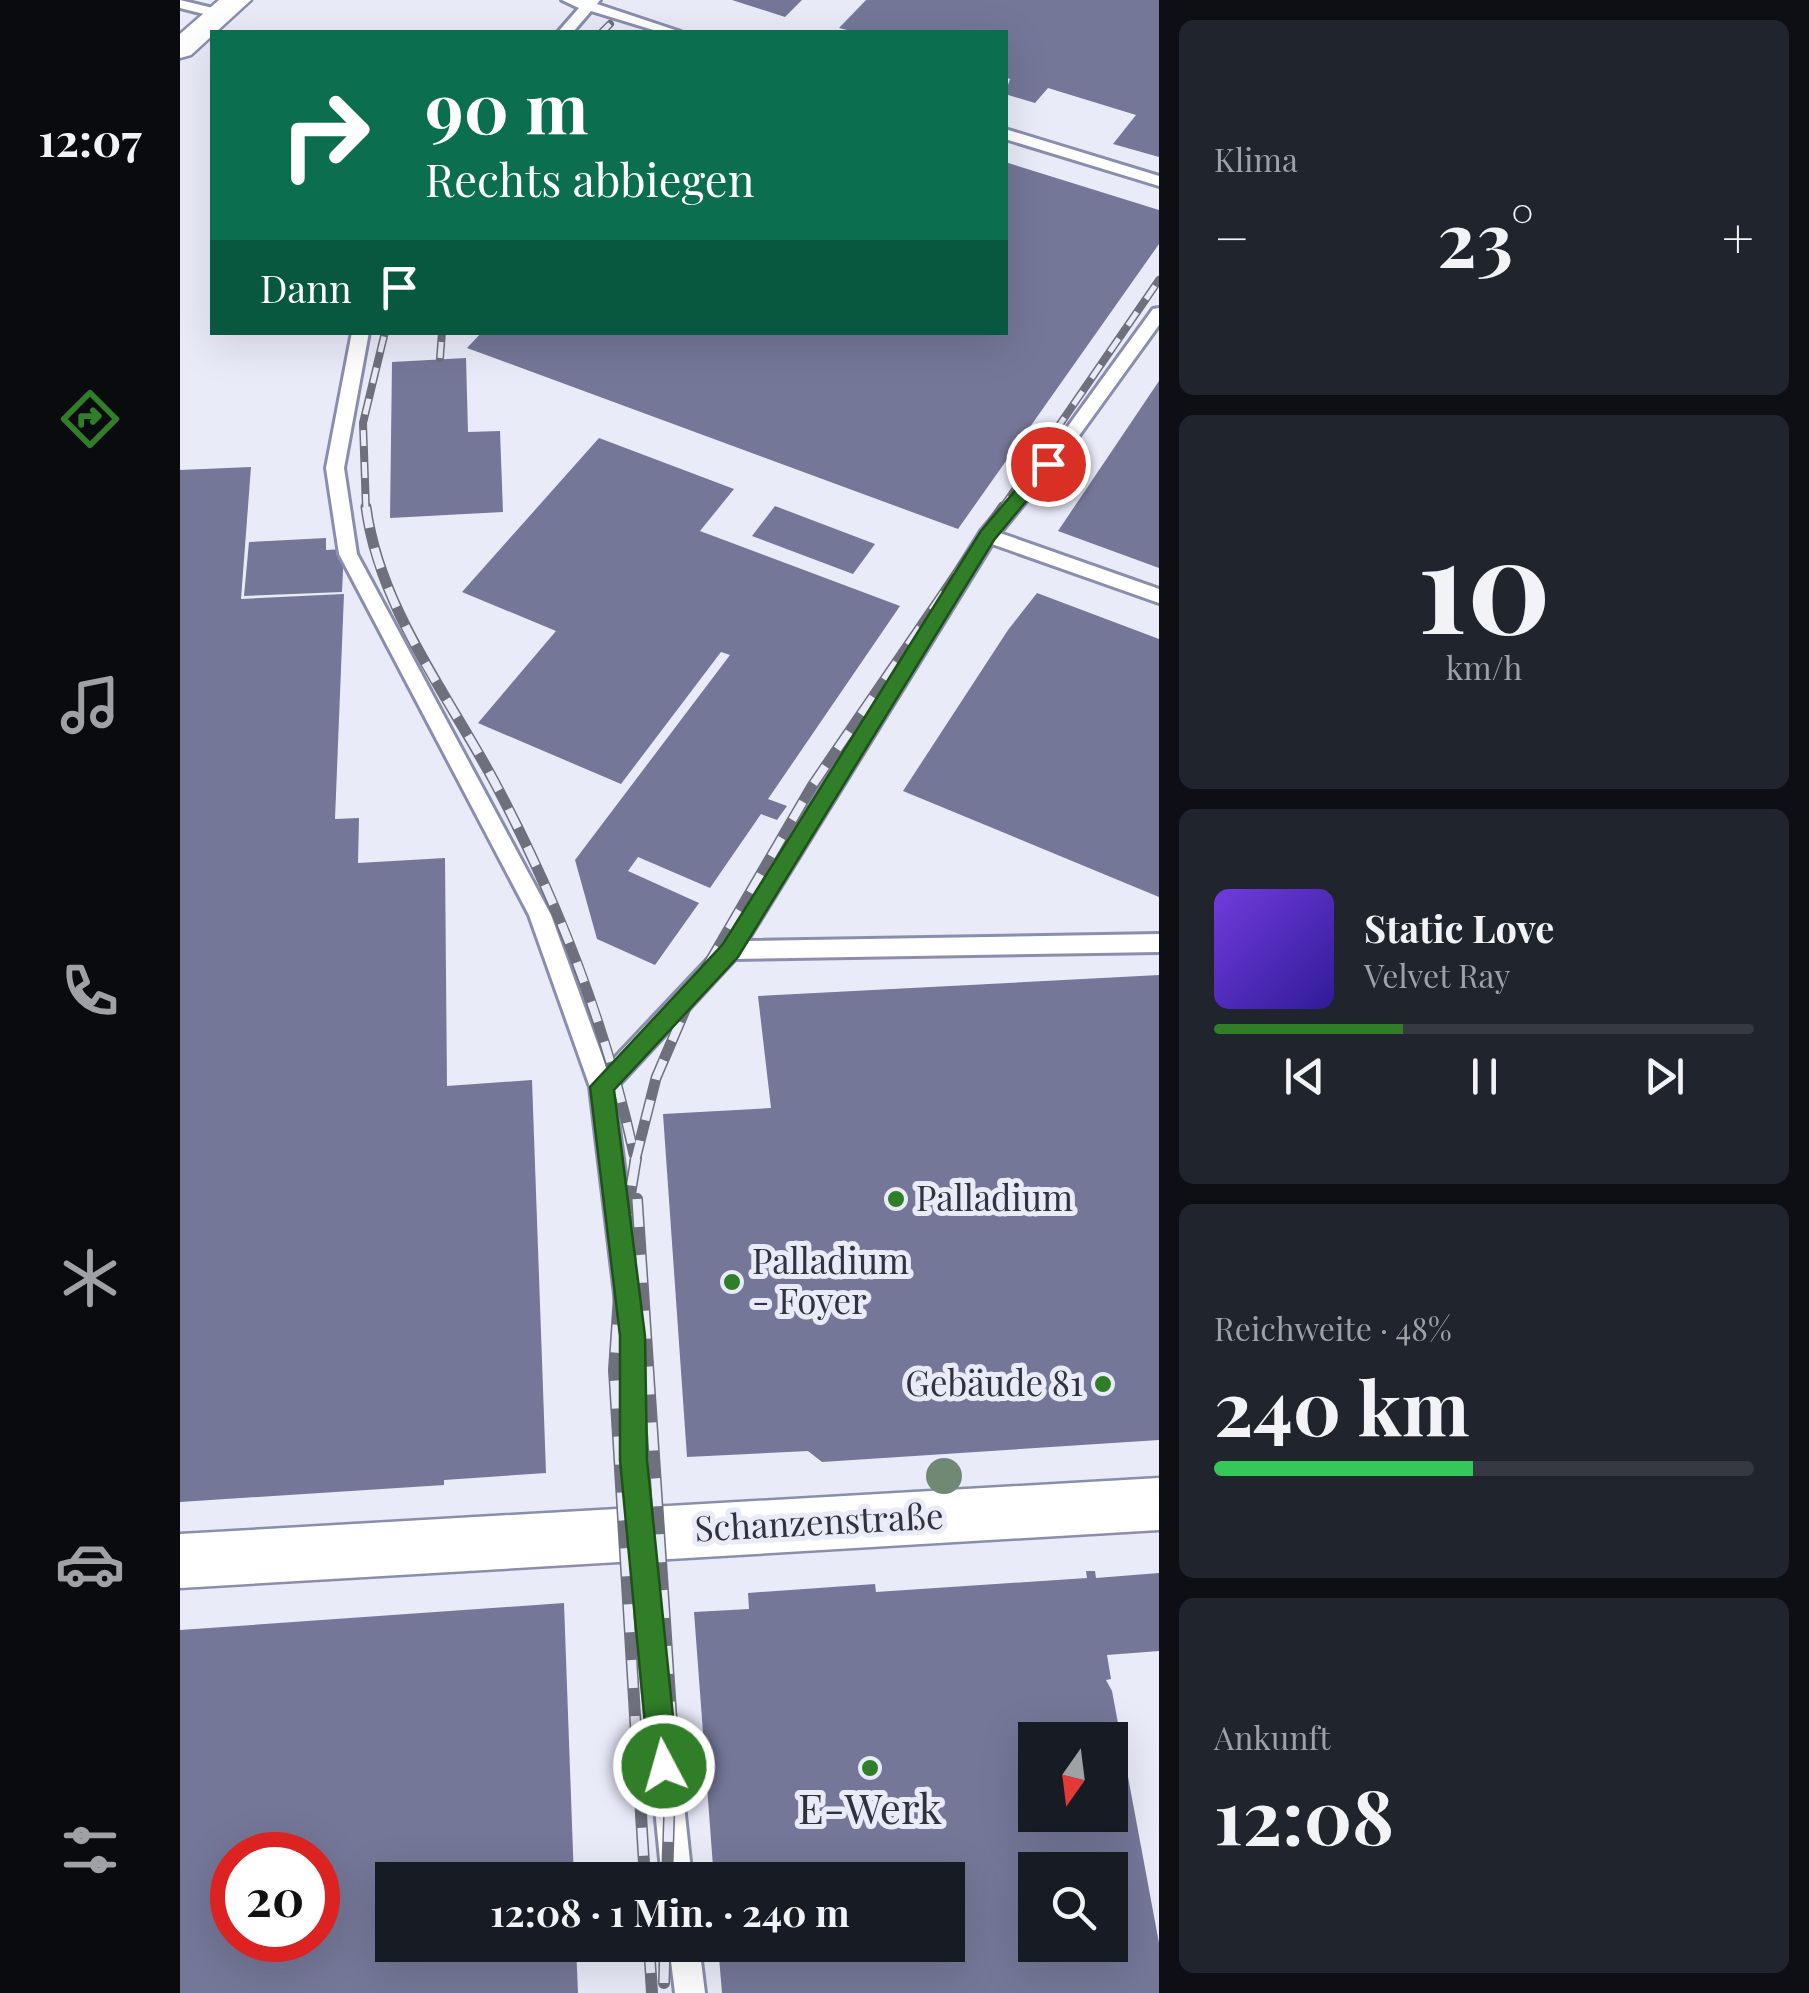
<!DOCTYPE html>
<html lang="de">
<head>
<meta charset="utf-8">
<style>
	:root { --surface:#171b24; --page:#20242c; --text:#f1f3f6; --muted:#9ea1a6; --line:#363941; --accent:#307e27 }
	body { margin:0; font-family:"Playfair Display",serif; background:var(--page); color:var(--text); height:100vh; display:flex; flex-direction:column; font-size:38px; white-space:nowrap }
	* { box-sizing:border-box; margin:0 }
	p { font-size:32px; color:var(--muted) }
	.icon { flex:none; width:55px; height:55px; fill:none; stroke:currentColor; stroke-width:2; stroke-linecap:round; stroke-linejoin:round }
	.map { position:relative; flex:1; overflow:hidden }
	.panel { display:flex; flex-direction:column; gap:20px; padding:20px; background:#0d0f14; width:650px }
	.panel>* { flex:none }
	.top-card { position:absolute; left:30px; top:30px; width:798px; height:305px; border-radius:0px; box-shadow:0 10px 40px #0002; background:#0b6e4f; color:#fff; overflow:hidden }
	.needle { width:65px; rotate:194deg }
	.fabs { position:absolute; left:838px; top:1722px; display:grid; gap:20px }
	.fabs a { display:grid; place-items:center; width:110px; height:110px; border-radius:0px; background:var(--surface); box-shadow:0 10px 40px #0002; font-size:50px }
	.speed { position:absolute; left:30px; top:1832px; display:flex; gap:20px; font-size:50px; font-weight:700; text-align:center }
	.speed>* { display:grid; place-content:center; width:130px; height:130px; border-radius:50%; background:var(--surface); box-shadow:0 10px 40px #0002; line-height:1 }
	.speed .limit { border:15px solid #d22; background:#fff; color:#111 }
	.pin { position:absolute; display:grid; place-items:center; width:85px; height:85px; color:#fff; margin:-42px; border:5px solid #fff; border-radius:50%; box-shadow:0 2px 10px #0007 }
	.me { position:absolute; width:110px; margin:-55px; rotate:354deg; stroke-linejoin:round; filter:drop-shadow(0 0 8px #0008) }
	.turn { display:flex; align-items:center; gap:35px; height:210px; padding:0 50px; font-size:45px }
	.turn .icon { width:130px; height:130px; stroke-width:2.5 }
	.turn b { display:block; font-size:70px; line-height:85px }
	.then { display:flex; align-items:center; height:95px; padding:0 50px; background:#0003; gap:20px; font-size:38px }
	.big { font-size:75px; font-weight:700; line-height:1.1 }
	.panel .card { flex:1; display:flex; flex-direction:column; justify-content:center; gap:15px; min-width:0; padding:0 35px; border-radius:15px; background:var(--page) }
	.panel .dial { align-items:center; gap:0 }
	.dial b { font-size:130px; line-height:1 }
	.song { display:flex; align-items:center; gap:30px }
	.cover { width:120px; height:120px; border-radius:15px; background:linear-gradient(135deg,hsl(260 70% 55%),hsl(250 70% 35%)) }
	.played { height:10px; border-radius:5px; background:linear-gradient(90deg,var(--accent) 35%,var(--line) 35%) }
	.keys { display:flex; justify-content:space-around; direction:ltr }
	.heat { display:flex; justify-content:space-between; align-items:center; font-size:55px; direction:ltr }
	.charge { height:15px; border-radius:8px; background:linear-gradient(90deg,#34c759 48%,var(--line) 0) }
	.trip { position:absolute; left:195px; top:1862px; width:590px; height:100px; border-radius:0px; background:var(--surface); box-shadow:0 10px 40px #0002; font-weight:700; line-height:100px; text-align:center }
	main { display:flex; flex:1; min-height:0 }
	.tabs { display:flex; flex-direction:column; width:180px; justify-content:space-around; align-items:center; background:#090b0e; color:var(--muted) }
	.tabs .icon { width:70px; height:70px }
	.tabs .current { color:var(--accent) }
	.tabs b { font-size:45px; color:var(--text) }
	.map>svg:first-child { display:block }
	.building { fill:#747797; fill-rule:evenodd }
	.lines { fill:none; stroke-linecap:round; stroke-linejoin:round }
	.service-casing { stroke:#8a8eae; stroke-width:6 }
	.minor-casing { stroke:#8a8eae; stroke-width:5 }
	.service { fill:#fff; fill-rule:evenodd }
	.minor { fill:#fff; fill-rule:evenodd }
	.rail-far2-casing { stroke:#6e707d; stroke-width:8 }
	.rail-far1-casing { stroke:#6e707d; stroke-width:11 }
	.rail-casing { stroke:#6e707d; stroke-width:12 }
	.rail-far2 { stroke:#e9ebf9; stroke-width:5; stroke-dasharray:16; stroke-linecap:butt }
	.rail-far1 { stroke:#e9ebf9; stroke-width:8; stroke-dasharray:21; stroke-linecap:butt }
	.rail { stroke:#e9ebf9; stroke-width:9; stroke-dasharray:28; stroke-linecap:butt }
	.tree { fill:#6f8974 }
	.route { fill:#307e27; stroke:#1f5219; stroke-width:2.5 }
	.poi-dot { fill:#307e27; stroke:#e9ebf9; stroke-width:4 }
	.labels { text-anchor:middle; stroke-width:10; stroke-linejoin:round; paint-order:stroke }
	.poi-label { font-size:35px; fill:#30323f; stroke:#e9ebf9; text-anchor:start }
	.street-label { font-size:35px; fill:#30323f; stroke:#e9ebf9 }
	.near-poi-label { font-size:42px; fill:#30323f; stroke:#e9ebf9 }
</style>
</head>
<body>
<main>
<nav class="tabs">
<b>12:07</b>
<svg class="icon current" aria-label="directions" viewBox="0 0 24 24"><path d="M12 3l9 9-9 9-9-9zM9 14v-3h6M13 9l2 2-2 2"/></svg>
<svg class="icon" aria-label="music" viewBox="0 0 24 24"><path d="M9 18V5l10-2v13"/><circle cx="6" cy="18" r="3"/><circle cx="16" cy="16" r="3"/></svg>
<svg class="icon" aria-label="phone" viewBox="0 0 24 24"><path d="M5 4h4l2 5-3 2q2 4 5 5l2-3 5 2v4C11 20 4 13 5 4z"/></svg>
<svg class="icon" aria-label="climate" viewBox="0 0 24 24"><path d="M12 3v18M4 7l16 10M4 17L20 7"/></svg>
<svg class="icon" aria-label="car" viewBox="0 0 24 24"><path d="M5 17H2v-5l4-1 3-4h7l3 4 3 1v5h-3M9 17h6M6 11h13"/><circle cx="7" cy="17" r="2"/><circle cx="17" cy="17" r="2"/></svg>
<svg class="icon" aria-label="filters" viewBox="0 0 24 24"><path d="M4 7h16M4 17h16"/><circle cx="9" cy="7" r="2"/><circle cx="15" cy="17" r="2"/></svg>
</nav>
<div class="map">
<svg width="979" height="1993" viewBox="0 0 979 1993">
	<rect width="100%" height="100%" fill="#e9ebf9"/>
	<g class="building">
		<polygon points="552,0 622,0 605,17"/>
		<polygon points="686,0 979,0 979,157 933,144 956,115 868,88 855,103 825,94 830,79 825,77 825,32 675,32 659,28"/>
		<polygon points="825,162 979,210 979,244 778,529 287,348 302,332 825,332"/>
		<polygon points="286,358 288,432 320,431 323,512 210,518 212,362"/>
		<polygon points="979,381 979,568 878,531"/>
		<polygon points="419,438 554,489 520,531 720,606 588,799 607,806 597,820 581,814 530,888 458,857 448,871 519,903 475,965 417,939 395,860 550,655 541,652 441,784 298,723 376,631 282,592"/>
		<polygon points="71,467 61,599 164,594 155,819 179,818 178,863 265,858 267,1086 352,1080 366,1473 264,1480 264,1485 0,1502 0,470"/>
		<polygon points="595,506 695,544 673,574 572,536"/>
		<polygon points="146,538 146,550 164,549 162,592 64,596 69,542"/>
		<polygon points="857,593 979,639 979,897 723,791 828,630"/>
		<polygon points="979,975 979,1440 642,1462 628,1451 507,1457 483,1114 591,1108 578,996"/>
		<path d="M906,1571h9l1,7 63,-5v78l-52,4 4,24 -5,1 6,11 47,252v50h-437l-4,-48h230v-65h-234l-20,-268 55,-3 -1,-16 127,-9 1,8 211,-14zM855,1740h75v75h-75zM855,1870h75v75h-75z"/>
		<path d="M384,1603l10,277h-182v65h184l2,48h-398v-363zM52,1855h86v85h-86z"/>
	</g>
	<g class="lines">
		<defs>
			<g id="service">
				<polygon points="0,0 45,11 47,14 40,18 0,8"/>
				<polygon points="382,0 420,0 417,4 501,32 480,32 411,11 393,32 378,32 399,8"/>
				<polygon points="825,129 979,176 979,186 825,139"/>
				<polygon points="979,308 979,325 893,444 820,533 979,589 979,603 812,544 567,941 979,934 979,952 555,959 434,1090 466,1336 467,1460 512,1880 482,1880 441,1460 440,1336 410,1087 349,915 159,554 146,468 172,332 189,332 164,468 177,554 371,915 426,1067 542,944 801,531 881,436 973,309"/>
				<polygon points="489,1945 519,1945 525,1993 495,1993"/>
			</g>
			<g id="minor">
				<polygon points="39,0 71,0 11,55 0,58 0,34"/>
				<polygon points="979,1478 979,1530 0,1588 0,1534"/>
			</g>
		</defs>
		<use href="#service" class="service-casing"/>
		<use href="#minor" class="minor-casing"/>
		<use href="#service" class="service"/>
		<use href="#minor" class="minor"/>
		<defs>
			<g id="rail-far2">
				<polyline points="422,32 430,24"/>
				<polyline points="260,358 262,332"/>
				<polyline points="186,510 183,423 205,332"/>
				<polyline points="821,510 979,280"/>
			</g>
			<g id="rail-far1">
				<path d="M186,507c13,100 82,188 129,276 63,119 110,239 139,371"/>
				<polyline points="455,1161 476,1078 515,987 632,786 823,507"/>
			</g>
			<g id="rail">
				<polyline points="456,1158 443,1237 434,1370 465,1880"/>
				<polyline points="457,1199 492,1727 487,1880"/>
				<polyline points="469,1945 472,1993"/>
				<polyline points="484,1983 485,1945"/>
			</g>
		</defs>
		<use href="#rail-far2" class="rail-far2-casing"/>
		<use href="#rail-far1" class="rail-far1-casing"/>
		<use href="#rail" class="rail-casing"/>
		<use href="#rail-far2" class="rail-far2"/>
		<use href="#rail-far1" class="rail-far1"/>
		<use href="#rail" class="rail"/>
	</g>
	<circle class="tree" cx="764" cy="1476" r="18"/>
	<polygon class="route" points="868,458 877,464 814,540 558,957 434,1090 465,1336 467,1460 498,1766 494,1776 484,1781 473,1776 469,1766 440,1460 440,1336 410,1087 543,944 801,531 861,460"/>
	<g class="poi-dot">
		<circle cx="716" cy="1199" r="10"/>
		<circle cx="552" cy="1282" r="10"/>
		<circle cx="923" cy="1384" r="10"/>
		<circle cx="690" cy="1768" r="10"/>
	</g>
	<g class="labels">
		<g class="poi-label">
			<text x="736" y="1211">Palladium</text>
			<text x="572" y="1274">Palladium<tspan x="572" dy="40">- Foyer</tspan></text>
			<text x="903" y="1396" text-anchor="end">Gebäude 81</text>
		</g>
		<g class="street-label">
			<text transform="translate(639 1523) rotate(-3)" y="12">Schanzenstraße</text>
		</g>
		<g class="near-poi-label">
			<text x="690" y="1824">E-Werk</text>
		</g>
	</g>
</svg>
<div class="fabs">
<a><svg class="needle" viewBox="-14 -14 28 28"><path d="M0-13l5 13h-10z" fill="#e53935"/><path d="M0 13l5-13h-10z" fill="#9ea1a6"/></svg></a>
<a><svg class="icon" aria-label="search" viewBox="0 0 24 24"><circle cx="10" cy="10" r="6"/><path d="M15 15l6 6"/></svg></a>
</div>
<div class="speed"><div class="limit">20</div></div>
<div class="pin" style="left:868px;top:464px;background:#d93025"><svg class="icon" aria-label="arrive" viewBox="0 0 24 24"><path d="M6 21V4h12l-3 4 3 4H6"/></svg></div>
<svg class="me" style="left:484px;top:1766px" viewBox="-20 -20 40 40"><circle r="17" fill="#307e27" stroke="#fff" stroke-width="3"/><path d="M0-11L8 9 0 5-8 9z" fill="#fff"/></svg>
<div class="trip">12:08 · 1 Min. · 240 m</div>
<div class="top-card">
<div class="turn"><svg class="icon" aria-label="right" viewBox="0 0 24 24"><path d="M7 20v-9h11M14 6l5 5-5 5"/></svg><div><b>90 m</b>Rechts abbiegen</div></div>
<div class="then">Dann<svg class="icon" aria-label="arrive" viewBox="0 0 24 24"><path d="M6 21V4h12l-3 4 3 4H6"/></svg></div>
</div>
</div>
<section class="panel">
<div class="card"><p>Klima</p>
<div class="heat"><a>−</a><b class="big">23°</b><a>+</a></div>
</div>
<div class="card dial"><b>10</b><p>km/h</p></div>
<div class="card">
<div class="song"><i class="cover"></i><div><b>Static Love</b><p>Velvet Ray</p></div></div>
<div class="played"></div>
<div class="keys"><svg class="icon" aria-label="previous" viewBox="0 0 24 24"><path d="M18 5L8 12l10 7zM5 5v14"/></svg><svg class="icon" aria-label="pause" viewBox="0 0 24 24"><path d="M8 5v14M16 5v14"/></svg><svg class="icon" aria-label="next" viewBox="0 0 24 24"><path d="M6 5l10 7-10 7zM19 5v14"/></svg></div>
</div>
<div class="card"><p>Reichweite · 48%</p><b class="big">240 km</b><div class="charge"></div></div>
<div class="card"><p>Ankunft</p><b class="big">12:08</b></div>
</section>
</main>
</body>
</html>
